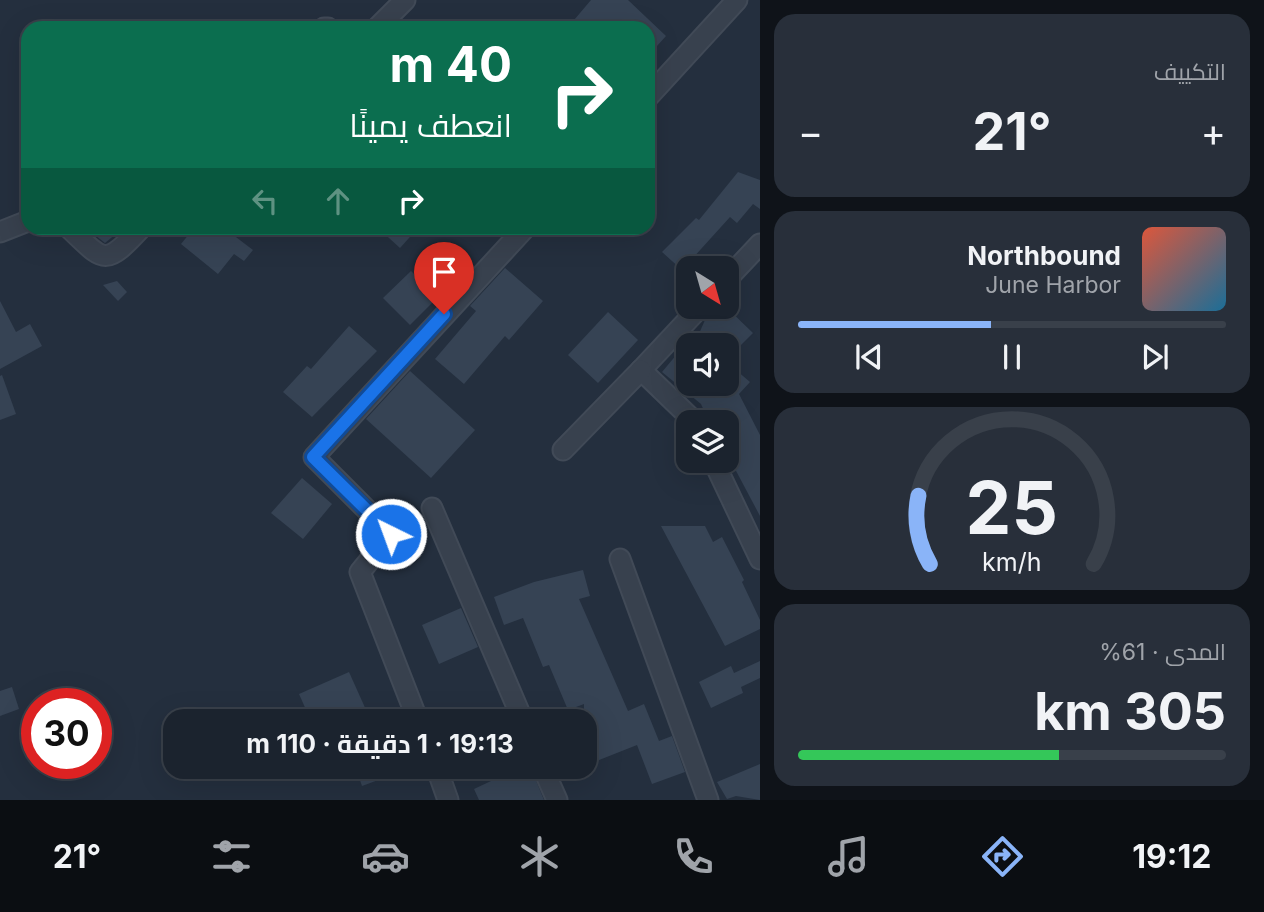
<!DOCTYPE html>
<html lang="ar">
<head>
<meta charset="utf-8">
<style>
	:root { --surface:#1b232e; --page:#282f3a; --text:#f1f3f6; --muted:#a0a4aa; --line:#39404a; --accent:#8ab4f8 }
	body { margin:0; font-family:Inter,Cairo,sans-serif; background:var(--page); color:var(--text); direction:rtl; height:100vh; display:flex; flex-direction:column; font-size:26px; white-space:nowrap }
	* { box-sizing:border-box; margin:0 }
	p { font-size:23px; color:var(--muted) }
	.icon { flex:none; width:38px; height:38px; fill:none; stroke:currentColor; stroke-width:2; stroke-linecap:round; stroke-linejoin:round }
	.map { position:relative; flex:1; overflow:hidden; direction:ltr }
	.drawer { display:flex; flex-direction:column; gap:14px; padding:14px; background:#0f1319; width:504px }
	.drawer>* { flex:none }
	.hud { position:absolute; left:21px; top:21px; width:634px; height:214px; border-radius:21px; box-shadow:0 7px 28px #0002,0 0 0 2px var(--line); direction:rtl; background:#0b6e4f; color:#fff; overflow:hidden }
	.needle { width:46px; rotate:143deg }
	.buttons { position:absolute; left:676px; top:256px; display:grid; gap:14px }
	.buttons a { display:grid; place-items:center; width:63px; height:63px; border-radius:14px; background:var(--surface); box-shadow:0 7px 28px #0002,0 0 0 2px var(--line); font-size:35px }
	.speed { position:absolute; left:21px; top:688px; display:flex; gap:14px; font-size:35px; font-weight:700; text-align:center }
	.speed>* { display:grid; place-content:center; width:91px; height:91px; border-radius:50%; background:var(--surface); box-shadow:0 7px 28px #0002,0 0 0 2px var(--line); line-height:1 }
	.speed .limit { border:10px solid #d22; background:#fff; color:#111 }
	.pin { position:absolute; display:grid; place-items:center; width:60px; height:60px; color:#fff; margin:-72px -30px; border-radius:50% 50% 50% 0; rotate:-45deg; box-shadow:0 0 7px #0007 }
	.pin .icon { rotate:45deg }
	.me { position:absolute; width:77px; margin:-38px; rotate:318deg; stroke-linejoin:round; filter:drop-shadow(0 0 5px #0008) }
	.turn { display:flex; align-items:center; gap:24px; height:147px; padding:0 28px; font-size:32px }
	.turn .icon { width:91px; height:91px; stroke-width:2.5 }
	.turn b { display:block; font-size:49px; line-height:60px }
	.lanes { display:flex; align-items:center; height:66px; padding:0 28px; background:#0003; justify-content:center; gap:35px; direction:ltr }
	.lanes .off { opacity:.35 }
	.big { font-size:52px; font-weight:700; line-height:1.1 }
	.drawer .card { flex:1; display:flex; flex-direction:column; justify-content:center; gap:10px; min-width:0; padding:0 24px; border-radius:21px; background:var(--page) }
	.drawer .dial { align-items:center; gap:0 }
	.dial svg { height:182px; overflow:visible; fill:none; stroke:var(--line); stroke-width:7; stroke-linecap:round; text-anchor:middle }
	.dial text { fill:var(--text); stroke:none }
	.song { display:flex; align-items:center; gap:21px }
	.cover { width:84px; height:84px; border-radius:10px; background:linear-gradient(135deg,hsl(10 70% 55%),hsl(200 70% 35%)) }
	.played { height:7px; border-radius:4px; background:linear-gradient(90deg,var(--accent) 45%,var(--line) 45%) }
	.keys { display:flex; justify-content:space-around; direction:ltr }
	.heat { display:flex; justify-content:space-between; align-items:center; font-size:38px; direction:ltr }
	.charge { height:10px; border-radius:5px; background:linear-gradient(90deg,#34c759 61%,var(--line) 0) }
	.trip { position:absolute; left:163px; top:709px; width:434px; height:70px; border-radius:21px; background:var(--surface); box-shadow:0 7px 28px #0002,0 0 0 2px var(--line); font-weight:700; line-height:70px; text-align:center; direction:rtl }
	.dock { display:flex; height:112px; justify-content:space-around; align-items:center; background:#0b0e12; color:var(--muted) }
	.dock .icon { width:49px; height:49px }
	.dock .current { color:var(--accent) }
	.dock b { font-size:32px; color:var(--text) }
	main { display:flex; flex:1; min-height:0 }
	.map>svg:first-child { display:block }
	.building { fill:#364354 }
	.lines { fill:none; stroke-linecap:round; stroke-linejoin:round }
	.street-casing { stroke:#414a57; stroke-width:23 }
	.street { stroke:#38414e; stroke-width:19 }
	.route-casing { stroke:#114b97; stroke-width:18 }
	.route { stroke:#1a73e8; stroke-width:12 }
</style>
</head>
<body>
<main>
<section class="drawer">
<div class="card"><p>التكييف</p>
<div class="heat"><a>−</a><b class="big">21°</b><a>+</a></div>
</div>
<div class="card">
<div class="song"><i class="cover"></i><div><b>Northbound</b><p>June Harbor</p></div></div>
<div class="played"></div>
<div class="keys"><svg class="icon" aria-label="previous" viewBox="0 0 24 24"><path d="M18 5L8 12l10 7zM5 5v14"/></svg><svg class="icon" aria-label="pause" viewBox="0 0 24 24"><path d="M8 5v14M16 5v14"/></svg><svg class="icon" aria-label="next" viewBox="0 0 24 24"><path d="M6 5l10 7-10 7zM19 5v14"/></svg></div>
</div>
<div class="card dial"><svg viewBox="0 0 100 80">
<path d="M14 69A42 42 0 1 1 86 69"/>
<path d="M14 69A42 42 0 0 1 9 39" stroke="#8ab4f8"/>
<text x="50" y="56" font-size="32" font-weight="700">25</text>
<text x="50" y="72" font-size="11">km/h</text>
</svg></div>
<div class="card"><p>المدى · 61%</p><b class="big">305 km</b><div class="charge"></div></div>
</section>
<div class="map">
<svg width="760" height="800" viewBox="0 0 760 800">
	<rect width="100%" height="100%" fill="#242f3e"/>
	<g class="building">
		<polygon points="591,0 628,0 666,36 648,56 648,26 569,26"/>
		<polygon points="738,172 760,180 760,209 753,204 737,223 730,217 682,270 662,252 696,218 699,220"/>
		<polygon points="86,228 123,228 105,243"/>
		<polygon points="194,228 224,228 253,250 244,261 234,254 218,274 181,244"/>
		<polygon points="378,228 418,228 400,248"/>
		<polygon points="505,268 543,301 509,340 505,336 464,384 435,359 476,311 470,306"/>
		<polygon points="411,271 438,297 410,325 383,298"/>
		<polygon points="117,281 127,292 118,301 103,285"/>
		<polygon points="0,301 16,332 30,324 42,346 0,369"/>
		<polygon points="717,306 725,306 753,333 726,360 726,345 694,345 705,320"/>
		<polygon points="608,312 638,340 598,383 568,355"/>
		<polygon points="349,326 377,351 312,417 283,392 307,366 311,369"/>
		<polygon points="688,341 688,383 726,383 736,370 750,382 739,394 760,435 760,516 726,452 726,422 709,422 701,404 662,372"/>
		<polygon points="410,371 475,430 431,478 366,419"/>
		<polygon points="2,375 16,414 0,420 0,376"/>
		<polygon points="302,478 332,504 303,539 271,513"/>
		<polygon points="661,526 705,526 713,542 722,537 744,580 742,582 760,620 760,629 725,646"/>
		<polygon points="583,570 590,596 579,599 628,711 644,704 659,741 672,736 685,772 652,784 637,745 584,766 584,704 568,710 549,665 543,667 523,618 504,625 494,597 534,582"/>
		<polygon points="461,608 478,647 439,664 422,625"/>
		<polygon points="760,661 760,678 741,687 743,693 711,708 699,682 731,666 734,673"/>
		<polygon points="349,672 371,721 311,721 299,694"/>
		<polygon points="12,687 19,709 0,716 0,691"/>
		<polygon points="760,764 760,800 736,796 727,799 717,782"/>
		<polygon points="355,766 410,766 411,768 362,786"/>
		<polygon points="485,766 530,766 544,800 479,800 474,789 491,781"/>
	</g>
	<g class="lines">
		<defs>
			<g id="street">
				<polyline points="324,28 328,28"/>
				<polyline points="377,28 405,0"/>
				<polyline points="648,97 737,0"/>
				<path d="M69,228c35,33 35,40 72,0"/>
				<polyline points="0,232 28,221"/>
				<polyline points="726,280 760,244"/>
				<polyline points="695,422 641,370 701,306"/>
				<polyline points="563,450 641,370"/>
				<polyline points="713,460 760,559"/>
				<polyline points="432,508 523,721"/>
				<polyline points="620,559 708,800"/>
				<polyline points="418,721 360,572 391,534 314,457 525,228"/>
				<polyline points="436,766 448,800"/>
				<polyline points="542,766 557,800"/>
			</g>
		</defs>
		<use href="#street" class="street-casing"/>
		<use href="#street" class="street"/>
	</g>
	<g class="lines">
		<defs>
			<polyline id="route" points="391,534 313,457 444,314"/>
		</defs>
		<use href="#route" class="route-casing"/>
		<use href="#route" class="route"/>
	</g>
</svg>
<div class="buttons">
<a><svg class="needle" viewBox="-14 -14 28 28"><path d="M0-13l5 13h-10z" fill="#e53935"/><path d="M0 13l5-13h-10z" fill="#a0a4aa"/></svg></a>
<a><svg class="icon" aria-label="sound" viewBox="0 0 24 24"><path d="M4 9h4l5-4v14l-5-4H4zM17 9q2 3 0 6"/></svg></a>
<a><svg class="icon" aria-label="layers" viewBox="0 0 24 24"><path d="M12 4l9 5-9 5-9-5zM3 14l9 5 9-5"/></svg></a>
</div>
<div class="speed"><div class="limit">30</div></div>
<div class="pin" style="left:444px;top:314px;background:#d93025"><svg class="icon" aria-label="arrive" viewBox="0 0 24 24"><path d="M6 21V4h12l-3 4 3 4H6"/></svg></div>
<svg class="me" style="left:391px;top:534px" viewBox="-20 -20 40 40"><circle r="17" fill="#1a73e8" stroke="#fff" stroke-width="3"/><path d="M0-11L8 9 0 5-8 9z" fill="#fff"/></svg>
<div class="trip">19:13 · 1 دقيقة · 110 m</div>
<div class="hud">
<div class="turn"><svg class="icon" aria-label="right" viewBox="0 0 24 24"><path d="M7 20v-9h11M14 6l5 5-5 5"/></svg><div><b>40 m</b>انعطف يمينًا</div></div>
<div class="lanes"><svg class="icon off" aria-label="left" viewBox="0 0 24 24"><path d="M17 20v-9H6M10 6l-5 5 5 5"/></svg><svg class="icon off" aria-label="ahead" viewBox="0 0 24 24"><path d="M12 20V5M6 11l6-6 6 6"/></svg><svg class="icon" aria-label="right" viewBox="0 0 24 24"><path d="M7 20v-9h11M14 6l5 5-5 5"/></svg></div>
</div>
</div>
</main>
<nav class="dock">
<b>19:12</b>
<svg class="icon current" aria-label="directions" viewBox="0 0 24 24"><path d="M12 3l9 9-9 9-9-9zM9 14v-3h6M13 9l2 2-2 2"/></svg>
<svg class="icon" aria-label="music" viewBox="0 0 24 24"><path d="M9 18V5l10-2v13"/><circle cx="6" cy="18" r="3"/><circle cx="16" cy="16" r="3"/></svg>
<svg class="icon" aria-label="phone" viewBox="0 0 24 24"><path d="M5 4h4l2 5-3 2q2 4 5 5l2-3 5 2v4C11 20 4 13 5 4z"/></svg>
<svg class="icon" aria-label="climate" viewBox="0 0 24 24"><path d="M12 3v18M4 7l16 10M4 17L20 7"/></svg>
<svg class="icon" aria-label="car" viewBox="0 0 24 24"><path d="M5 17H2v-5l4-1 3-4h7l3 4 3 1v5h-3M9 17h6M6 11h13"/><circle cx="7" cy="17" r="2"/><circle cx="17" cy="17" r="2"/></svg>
<svg class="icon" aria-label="filters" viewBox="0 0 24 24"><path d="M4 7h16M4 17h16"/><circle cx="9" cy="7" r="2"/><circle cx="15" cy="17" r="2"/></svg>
<b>21°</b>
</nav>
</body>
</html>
